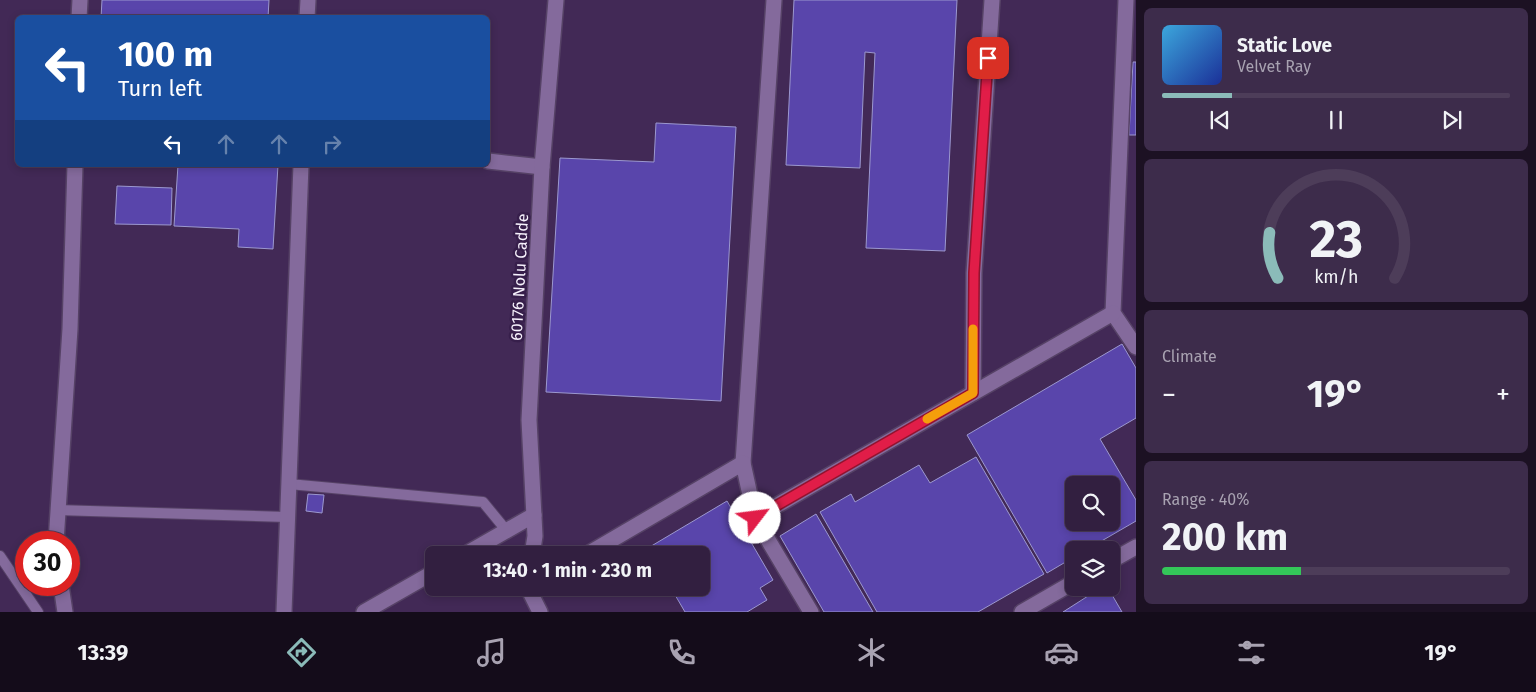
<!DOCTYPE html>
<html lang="en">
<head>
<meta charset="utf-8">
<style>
	:root { --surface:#321f40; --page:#3d2c4b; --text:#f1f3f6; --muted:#a8a2b1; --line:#4d3d59; --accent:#8bbbb9 }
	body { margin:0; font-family:"Fira Sans",sans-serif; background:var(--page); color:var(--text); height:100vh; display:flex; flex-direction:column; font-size:19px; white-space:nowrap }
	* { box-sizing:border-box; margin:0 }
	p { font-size:16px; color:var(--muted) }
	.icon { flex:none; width:28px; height:28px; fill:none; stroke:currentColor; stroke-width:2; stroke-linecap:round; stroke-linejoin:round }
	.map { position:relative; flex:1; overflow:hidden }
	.panel { display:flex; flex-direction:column; gap:8px; padding:8px; background:#1c1123; width:400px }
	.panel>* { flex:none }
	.guide { position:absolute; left:15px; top:15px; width:475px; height:152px; border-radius:8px; box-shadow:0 2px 8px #0003,0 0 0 1px var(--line); background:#1a4fa0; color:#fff; overflow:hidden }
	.buttons { position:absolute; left:1065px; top:476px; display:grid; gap:10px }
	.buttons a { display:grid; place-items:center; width:55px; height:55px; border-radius:8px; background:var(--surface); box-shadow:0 2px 8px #0003,0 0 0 1px var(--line); font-size:25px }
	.speed { position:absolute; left:15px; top:531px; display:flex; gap:10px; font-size:25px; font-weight:700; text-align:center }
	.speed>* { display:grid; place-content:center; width:65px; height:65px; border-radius:50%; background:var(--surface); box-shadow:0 2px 8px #0003,0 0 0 1px var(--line); line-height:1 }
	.speed .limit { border:8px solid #d22; background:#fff; color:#111 }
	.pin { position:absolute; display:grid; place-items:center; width:42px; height:42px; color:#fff; margin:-21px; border-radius:10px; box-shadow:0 2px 8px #0006 }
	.me { position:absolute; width:55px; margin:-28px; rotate:60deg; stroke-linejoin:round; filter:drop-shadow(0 0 4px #0008) }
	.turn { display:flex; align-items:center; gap:18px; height:105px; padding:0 20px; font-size:22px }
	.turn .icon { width:65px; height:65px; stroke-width:2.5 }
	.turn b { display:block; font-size:35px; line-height:42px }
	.lanes { display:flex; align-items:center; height:48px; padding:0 20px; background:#0003; justify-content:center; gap:25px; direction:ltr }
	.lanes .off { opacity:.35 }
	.big { font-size:38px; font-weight:700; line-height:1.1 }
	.panel .tile { flex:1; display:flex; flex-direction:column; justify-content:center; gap:8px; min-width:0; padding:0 18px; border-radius:8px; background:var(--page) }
	.panel .dial { align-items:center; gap:0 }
	.dial svg { height:130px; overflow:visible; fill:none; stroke:var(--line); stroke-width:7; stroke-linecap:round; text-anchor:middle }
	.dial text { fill:var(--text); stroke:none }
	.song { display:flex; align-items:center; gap:15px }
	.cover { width:60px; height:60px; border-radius:8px; background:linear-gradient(135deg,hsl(200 70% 55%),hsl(230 70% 35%)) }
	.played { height:5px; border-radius:2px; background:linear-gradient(90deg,var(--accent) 20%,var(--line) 20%) }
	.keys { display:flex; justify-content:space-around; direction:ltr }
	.heat { display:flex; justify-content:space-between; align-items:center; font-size:28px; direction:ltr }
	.charge { height:8px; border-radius:4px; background:linear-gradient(90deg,#34c759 40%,var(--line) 0) }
	.trip { position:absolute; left:425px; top:546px; width:285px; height:50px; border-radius:8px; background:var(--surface); box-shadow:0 2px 8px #0003,0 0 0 1px var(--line); font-weight:700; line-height:50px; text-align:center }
	.tabs { display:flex; height:80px; justify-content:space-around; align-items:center; background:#140c1a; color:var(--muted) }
	.tabs .icon { width:35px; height:35px }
	.tabs .on { color:var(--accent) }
	.tabs b { font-size:22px; color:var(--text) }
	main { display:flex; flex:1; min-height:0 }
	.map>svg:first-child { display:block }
	.building { fill:#5945ab; stroke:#9c98cf; fill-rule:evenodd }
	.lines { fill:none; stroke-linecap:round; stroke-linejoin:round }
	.lane-casing { stroke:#564266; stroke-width:12 }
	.street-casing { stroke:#564266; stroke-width:18 }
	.lane { stroke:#846a9c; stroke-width:10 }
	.street { stroke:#846a9c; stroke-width:15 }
	.route-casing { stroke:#92132f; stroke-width:12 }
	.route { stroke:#e11d48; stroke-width:9 }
	.slow { stroke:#f59e0b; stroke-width:9 }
	.labels { text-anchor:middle; stroke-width:5; stroke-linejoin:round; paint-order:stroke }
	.street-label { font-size:16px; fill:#f7f2fd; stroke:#371f4b }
</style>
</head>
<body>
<main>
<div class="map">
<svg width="1136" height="612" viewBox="0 0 1136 612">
	<rect width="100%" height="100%" fill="#422956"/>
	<g class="building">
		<polygon points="102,0 269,0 268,18 101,18"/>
		<polygon points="794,0 957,0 945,251 866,248 875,53 865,52 860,168 786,165"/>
		<polygon points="1133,62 1136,62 1136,135 1129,135"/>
		<polygon points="656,123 736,127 721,401 546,392 560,158 654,162"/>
		<polygon points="178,165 278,165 273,249 238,247 239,229 174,226"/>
		<polygon points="117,186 172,188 171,225 115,224"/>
		<path d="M1122,344l14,24v50l-36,21 36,61v21l-50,29h-12v7l-27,16 -80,-138zM1074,485h37v37h-37z"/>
		<polygon points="976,457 1044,574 978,612 877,612 820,512 851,494 855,502 919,465 930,483"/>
		<polygon points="308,494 324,495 322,513 306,511"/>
		<polygon points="727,501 773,580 760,588 767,600 747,612 685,612 671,588 701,588 701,555 652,555 648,548"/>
		<polygon points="816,514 873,612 824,612 780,536"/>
		<polygon points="1108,588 1122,612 1063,612 1088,596"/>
	</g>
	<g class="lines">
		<defs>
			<g id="lane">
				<polyline points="289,484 483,502 506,530"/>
				<polyline points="57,510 287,517"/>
				<polyline points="0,556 38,612"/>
			</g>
			<g id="street">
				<polyline points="1126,0 1113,313 1136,347"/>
				<polyline points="79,18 80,0"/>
				<polyline points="307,18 308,0"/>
				<polyline points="488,161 542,167"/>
				<polyline points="973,393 974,273 992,0"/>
				<polyline points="743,463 774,0"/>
				<polyline points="755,518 811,612"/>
				<polyline points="56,542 70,329 75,165"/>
				<polyline points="464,555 534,515"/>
				<polyline points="532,555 535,536 529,420 542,167 556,0"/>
				<polyline points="586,555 743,463 755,518 1113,313"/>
				<polyline points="1111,561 1136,547"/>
				<polyline points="61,585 65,612"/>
				<polyline points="528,588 540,612"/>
				<polyline points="284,612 301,165"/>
				<polyline points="364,612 434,572"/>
				<polyline points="1022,612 1074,582"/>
			</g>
		</defs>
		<use href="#lane" class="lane-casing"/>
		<use href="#street" class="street-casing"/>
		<use href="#lane" class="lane"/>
		<use href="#street" class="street"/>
	</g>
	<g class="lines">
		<defs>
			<polyline id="route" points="755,518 973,393 974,273 988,58"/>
		</defs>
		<use href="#route" class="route-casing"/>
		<use href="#route" class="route"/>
		<polyline class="slow" points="927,419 973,393 973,329"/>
	</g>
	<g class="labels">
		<g class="street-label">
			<text transform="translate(519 277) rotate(-87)" y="6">60176 Nolu Cadde</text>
		</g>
	</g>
</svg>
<div class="buttons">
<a><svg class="icon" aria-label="search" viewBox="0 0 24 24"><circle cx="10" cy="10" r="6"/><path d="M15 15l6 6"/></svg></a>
<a><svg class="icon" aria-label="layers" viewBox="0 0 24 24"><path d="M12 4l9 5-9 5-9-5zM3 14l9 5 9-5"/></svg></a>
</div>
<div class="speed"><div class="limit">30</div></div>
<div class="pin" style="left:988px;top:58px;background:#d93025"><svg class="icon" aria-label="arrive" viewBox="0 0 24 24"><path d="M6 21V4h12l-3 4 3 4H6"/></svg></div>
<svg class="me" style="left:755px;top:518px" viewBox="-20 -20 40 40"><circle r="19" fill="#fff"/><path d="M0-13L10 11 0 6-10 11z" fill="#e11d48"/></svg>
<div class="trip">13:40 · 1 min · 230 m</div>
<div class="guide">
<div class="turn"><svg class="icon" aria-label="left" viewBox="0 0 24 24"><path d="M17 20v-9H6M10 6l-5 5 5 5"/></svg><div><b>100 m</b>Turn left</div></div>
<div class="lanes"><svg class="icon" aria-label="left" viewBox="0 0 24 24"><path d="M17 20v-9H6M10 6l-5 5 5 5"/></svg><svg class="icon off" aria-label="ahead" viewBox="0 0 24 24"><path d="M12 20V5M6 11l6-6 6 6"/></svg><svg class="icon off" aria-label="ahead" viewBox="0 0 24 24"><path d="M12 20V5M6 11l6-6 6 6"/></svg><svg class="icon off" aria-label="right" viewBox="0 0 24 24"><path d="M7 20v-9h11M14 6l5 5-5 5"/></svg></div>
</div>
</div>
<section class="panel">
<div class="tile">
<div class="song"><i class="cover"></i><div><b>Static Love</b><p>Velvet Ray</p></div></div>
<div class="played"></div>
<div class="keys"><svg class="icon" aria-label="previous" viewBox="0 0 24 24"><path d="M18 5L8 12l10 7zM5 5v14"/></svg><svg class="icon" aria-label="pause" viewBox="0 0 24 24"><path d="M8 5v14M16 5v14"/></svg><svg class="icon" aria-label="next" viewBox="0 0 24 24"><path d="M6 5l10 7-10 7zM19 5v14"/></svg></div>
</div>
<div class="tile dial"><svg viewBox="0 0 100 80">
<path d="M14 69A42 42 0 1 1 86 69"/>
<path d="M14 69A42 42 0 0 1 9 41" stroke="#8bbbb9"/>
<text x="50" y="56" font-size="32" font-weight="700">23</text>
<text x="50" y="72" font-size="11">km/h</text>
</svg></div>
<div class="tile"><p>Climate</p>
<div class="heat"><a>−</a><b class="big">19°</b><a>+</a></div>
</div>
<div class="tile"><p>Range · 40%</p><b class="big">200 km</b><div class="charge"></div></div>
</section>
</main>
<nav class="tabs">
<b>13:39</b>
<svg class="icon on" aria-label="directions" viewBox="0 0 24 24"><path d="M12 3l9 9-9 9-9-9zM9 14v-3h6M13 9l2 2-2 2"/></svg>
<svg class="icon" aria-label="music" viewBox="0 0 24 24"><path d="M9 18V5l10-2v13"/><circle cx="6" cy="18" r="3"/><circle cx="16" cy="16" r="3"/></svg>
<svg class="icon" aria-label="phone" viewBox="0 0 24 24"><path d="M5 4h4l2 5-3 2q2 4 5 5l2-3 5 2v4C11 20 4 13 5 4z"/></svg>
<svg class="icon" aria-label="climate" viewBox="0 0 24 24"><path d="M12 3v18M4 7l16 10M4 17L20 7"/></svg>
<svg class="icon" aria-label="car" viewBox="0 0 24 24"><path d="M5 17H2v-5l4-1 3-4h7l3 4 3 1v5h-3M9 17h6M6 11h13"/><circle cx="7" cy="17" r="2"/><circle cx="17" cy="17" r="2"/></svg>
<svg class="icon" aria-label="filters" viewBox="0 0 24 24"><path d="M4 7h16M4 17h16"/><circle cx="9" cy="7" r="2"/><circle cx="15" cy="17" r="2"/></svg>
<b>19°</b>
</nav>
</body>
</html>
